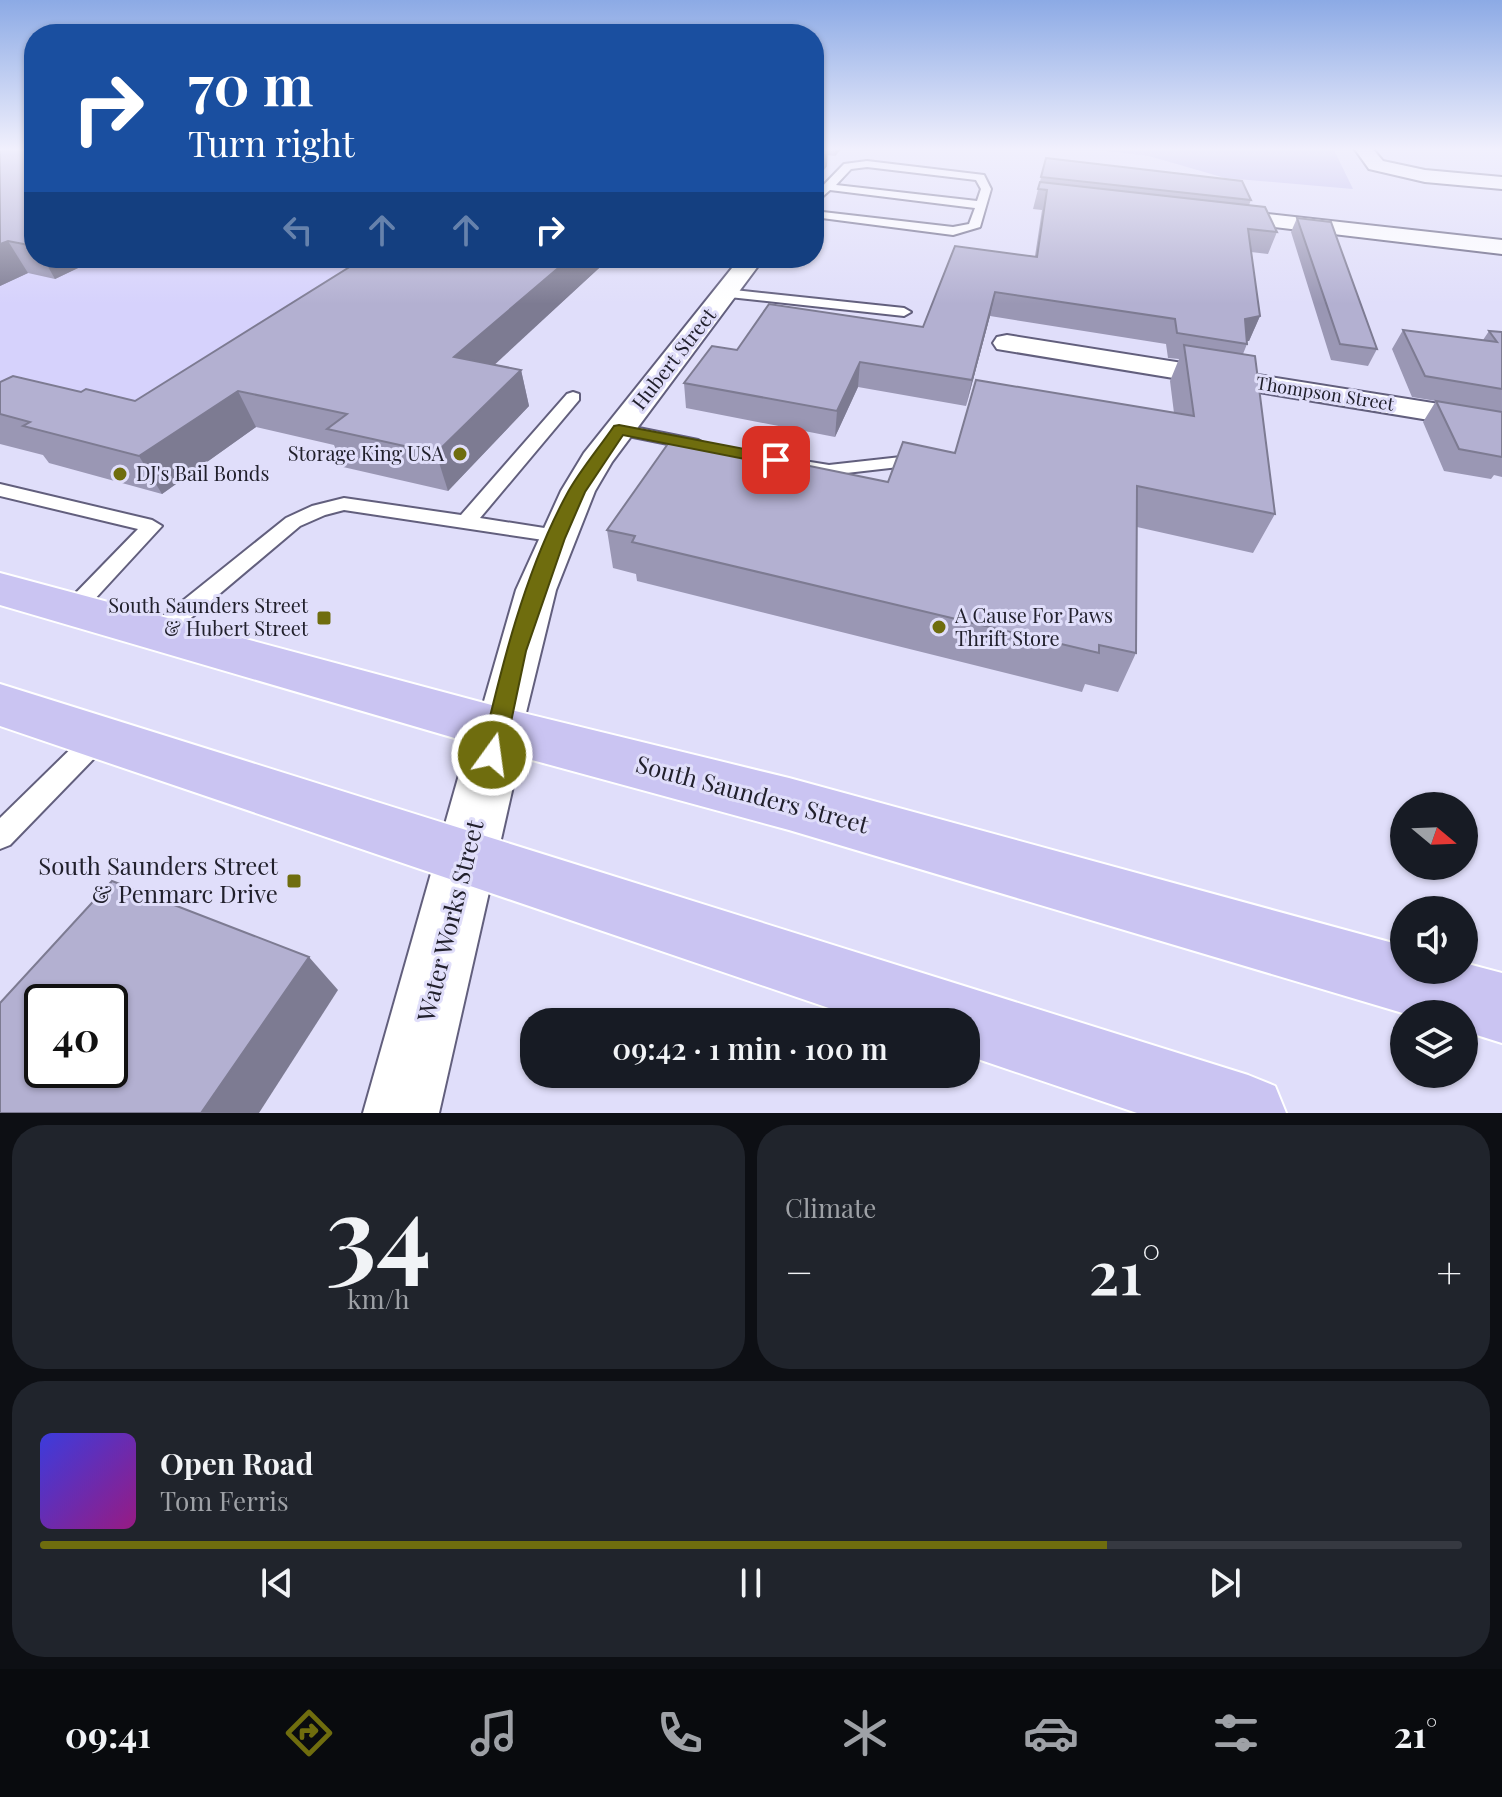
<!DOCTYPE html>
<html lang="en">
<head>
<meta charset="utf-8">
<style>
	:root { --surface:#171b24; --page:#20242c; --text:#f1f3f6; --muted:#9ea1a6; --line:#363941; --accent:#6f6d0e }
	body { margin:0; font-family:"Playfair Display",serif; background:var(--page); color:var(--text); height:100vh; display:flex; flex-direction:column; font-size:30px; white-space:nowrap }
	* { box-sizing:border-box; margin:0 }
	p { font-size:26px; color:var(--muted) }
	.icon { flex:none; width:44px; height:44px; fill:none; stroke:currentColor; stroke-width:2; stroke-linecap:round; stroke-linejoin:round }
	.map { position:relative; height:1113px; overflow:hidden }
	.drawer { display:flex; flex-direction:column; gap:12px; padding:12px; background:#0d0f14; flex:1 }
	.drawer>* { flex:none }
	.hud { position:absolute; left:24px; top:24px; width:800px; height:244px; border-radius:32px; box-shadow:0 2px 6px #0004; background:#1a4fa0; color:#fff; overflow:hidden }
	.needle { width:52px; rotate:109deg }
	.buttons { position:absolute; left:1390px; top:792px; display:grid; gap:16px }
	.buttons a { display:grid; place-items:center; width:88px; height:88px; border-radius:50%; background:var(--surface); box-shadow:0 2px 6px #0004; font-size:40px }
	.speed { position:absolute; left:24px; top:984px; display:flex; gap:16px; font-size:40px; font-weight:700; text-align:center }
	.speed>* { display:grid; place-content:center; width:104px; height:104px; border-radius:50%; background:var(--surface); box-shadow:0 2px 6px #0004; line-height:1 }
	.speed .limit { border:4px solid #111; border-radius:12px; background:#fff; color:#111 }
	.pin { position:absolute; display:grid; place-items:center; width:68px; height:68px; color:#fff; margin:-34px; border-radius:16px; box-shadow:0 4px 12px #0006 }
	.me { position:absolute; width:88px; margin:-44px; rotate:14deg; stroke-linejoin:round; filter:drop-shadow(0 0 6px #0008) }
	.turn { display:flex; align-items:center; gap:28px; height:168px; padding:0 32px; font-size:36px }
	.turn .icon { width:104px; height:104px; stroke-width:2.5 }
	.turn b { display:block; font-size:56px; line-height:68px }
	.lanes { display:flex; align-items:center; height:76px; padding:0 32px; background:#0003; justify-content:center; gap:40px; direction:ltr }
	.lanes .off { opacity:.35 }
	.big { font-size:60px; font-weight:600; line-height:1.1 }
	.drawer .tile { flex:1; display:flex; flex-direction:column; justify-content:center; gap:12px; min-width:0; padding:0 28px; border-radius:32px; background:var(--page) }
	.drawer .dial { align-items:center; gap:0 }
	.dial b { font-size:104px; line-height:1 }
	.song { display:flex; align-items:center; gap:24px }
	.cover { width:96px; height:96px; border-radius:12px; background:linear-gradient(135deg,hsl(240 70% 55%),hsl(310 70% 35%)) }
	.played { height:8px; border-radius:4px; background:linear-gradient(90deg,var(--accent) 75%,var(--line) 75%) }
	.keys { display:flex; justify-content:space-around; direction:ltr }
	.heat { display:flex; justify-content:space-between; align-items:center; font-size:44px; direction:ltr }
	.drawer .tiles { flex:1; display:grid; gap:12px; grid-template-columns:1fr 1fr }
	.tile:last-child { grid-column:span 2 }
	.trip { position:absolute; left:520px; top:1008px; width:460px; height:80px; border-radius:32px; background:var(--surface); box-shadow:0 2px 6px #0004; font-weight:600; line-height:80px; text-align:center }
	.menu { display:flex; height:128px; justify-content:space-around; align-items:center; background:#090b0e; color:var(--muted) }
	.menu .icon { width:56px; height:56px }
	.menu .active { color:var(--accent) }
	.menu b { font-size:36px; color:var(--text) }
	.map>svg:first-child { display:block }
	.built { fill:#d6d2fc }
	.green { fill:#bfbbed }
	.lines { fill:none; stroke-linecap:round; stroke-linejoin:round }
	.service-casing { stroke:#625f7d; stroke-width:4 }
	.minor-casing { stroke:#625f7d; stroke-width:4 }
	.tertiary-casing { stroke:#625f7d; stroke-width:4 }
	.primary-casing { stroke:#fff; stroke-width:4 }
	.service { fill:#fff; fill-rule:evenodd }
	.minor { fill:#fff; fill-rule:evenodd }
	.tertiary { fill:#fff; fill-rule:evenodd }
	.primary { fill:#cac4f2; fill-rule:evenodd }
	.wall { fill:#9a97b4 }
	.shaded-wall { fill:#7d7b92 }
	.building { fill:#b3b0d1; stroke:#7d7b92; stroke-width:2; fill-rule:evenodd }
	.route { fill:#6f6d0e; stroke:#484709; stroke-width:2 }
	.poi-dot { fill:#6f6d0e; stroke:#e0defa; stroke-width:3 }
	.labels { text-anchor:middle; stroke-width:6; stroke-linejoin:round; paint-order:stroke }
	.far-street-label { font-size:18px; fill:#21202c; stroke:#e0defa }
	.street-label { font-size:20px; fill:#21202c; stroke:#e0defa }
	.poi-label { font-size:20px; fill:#21202c; stroke:#e0defa; text-anchor:end }
	.near-street-label { font-size:24px; fill:#21202c; stroke:#e0defa }
	.near-poi-label { font-size:24px; fill:#21202c; stroke:#e0defa; text-anchor:end }
</style>
</head>
<body>
<div class="map">
<svg width="1502" height="1113" viewBox="0 0 1502 1113">
	<rect width="100%" height="100%" fill="#e0defa"/>
	<polygon class="built" points="0,148 34,258 406,258 146,431 0,424"/>
	<polygon class="green" points="1080,148 1333,148 1353,189 1225,178 1149,156"/>
	<g class="lines">
		<defs>
			<g id="service">
				<path d="M867,161l117,14 7,14 -11,38 -27,8 -139,-18v-6l139,16 16,-3 6,-16 -145,-18 -16,14v-9l30,-31zM867,167l109,13 5,9 -4,12 -141,-16 15,-16z"/>
				<polygon points="725,289 904,308 911,312 904,316 720,296 718,293"/>
				<polygon points="573,392 579,394 579,400 480,518 557,530 567,536 564,541 557,542 344,510 325,515 300,526 166,639 158,641 150,639 147,633 150,627 286,518 312,506 344,498 461,515 567,394"/>
				<polygon points="619,424 698,440 707,445 698,450 613,433 611,429 613,425"/>
				<polygon points="910,456 919,461 916,465 829,475 798,470 795,466 804,461 829,465"/>
				<polygon points="0,484 152,520 162,526 81,614 65,614 62,609 65,604 138,529 0,496"/>
				<polygon points="99,727 108,730 111,737 108,744 10,845 0,849 0,818 90,730"/>
			</g>
			<g id="minor">
				<polygon points="1354,148 1372,148 1383,161 1425,170 1502,177 1502,189 1425,182 1369,169"/>
				<polygon points="1223,209 1502,240 1502,254 1215,220 1212,215 1215,210"/>
				<polygon points="740,258 764,258 612,462 595,491 556,590 522,729 515,743 499,748 483,743 476,729 516,590 561,491 584,453"/>
				<polygon points="1007,335 1502,414 1502,432 997,349 993,343 997,337"/>
			</g>
			<polygon id="tertiary" points="499,707 518,713 526,729 439,1113 363,1113 472,729 480,713"/>
			<g id="primary">
				<polygon points="0,573 499,707 789,778 1404,946 1404,970 1464,970 1464,963 1502,973 1502,1043 1464,1031 1464,1014 1406,1014 789,830 499,751 0,605"/>
				<polygon points="0,684 1248,1075 1275,1086 1286,1113 1137,1113 966,1055 966,1022 870,1022 0,726"/>
			</g>
		</defs>
		<use href="#service" class="service-casing"/>
		<use href="#minor" class="minor-casing"/>
		<use href="#tertiary" class="tertiary-casing"/>
		<use href="#primary" class="primary-casing"/>
		<use href="#service" class="service"/>
		<use href="#minor" class="minor"/>
		<use href="#tertiary" class="tertiary"/>
		<use href="#primary" class="primary"/>
	</g>
	<g class="wall">
		<polygon points="0,148 34,148 34,258 99,258 55,279 28,273 0,286"/>
		<polygon points="814,148 842,148 835,156 827,155 827,166 816,180 814,180"/>
		<polygon points="1046,158 1251,200 1249,205 1277,232 1268,254 1251,252 1260,316 1249,341 1247,341 1247,344 1243,354 1275,514 1253,553 1137,527 1136,653 1118,692 1085,684 1082,692 637,581 636,574 613,568 607,530 888,482 955,453 1174,413 1170,381 1179,359 1168,358 1166,344 990,316 966,406 858,387 835,437 686,408 684,383 737,350 923,327 1035,256 1042,210 1033,209"/>
		<polygon points="1297,218 1377,349 1368,366 1331,360 1291,232"/>
		<polygon points="364,258 610,258 494,364 521,370 529,406 448,491 343,467 334,445 256,427 162,494 49,463 43,455 0,444 0,382 81,392 135,401"/>
		<polygon points="1403,330 1483,340 1489,331 1502,332 1502,477 1494,475 1491,479 1444,471 1423,422 1436,401 1497,411 1412,397 1392,349"/>
	</g>
	<g class="shaded-wall">
		<polygon points="821,148 828,148 827,166 816,180 817,152"/>
		<polygon points="836,148 842,148 835,156"/>
		<polygon points="8,241 28,273 0,286 0,244"/>
		<polygon points="43,258 99,258 55,279"/>
		<polygon points="570,258 610,258 464,393 454,357"/>
		<polygon points="995,292 990,316 966,406 972,380"/>
		<polygon points="1260,316 1249,341 1238,342 1245,319"/>
		<polygon points="860,362 858,387 835,437 837,411"/>
		<polygon points="521,370 529,406 448,491 436,453"/>
		<polygon points="238,391 256,427 162,494 139,456"/>
		<polygon points="309,957 338,990 259,1113 201,1113"/>
	</g>
	<g class="building">
		<polygon points="0,148 34,148 34,246 8,241 0,244"/>
		<polygon points="1046,158 1242,181 1251,200 1041,177"/>
		<polygon points="1040,182 1265,207 1277,232 1248,229 1260,316 1245,319 1247,344 1177,333 1175,319 995,292 972,380 860,362 837,411 684,383 712,346 737,350 769,304 923,327 955,246 1037,257 1047,190 1038,189"/>
		<polygon points="1297,218 1331,222 1377,349 1340,344"/>
		<polygon points="364,258 570,258 454,357 521,370 436,453 327,429 347,414 238,391 139,456 23,426 30,422 0,414 0,382 13,376 81,392 86,389 135,401"/>
		<polygon points="1403,330 1497,342 1489,331 1502,332 1502,389 1425,376"/>
		<polygon points="1184,345 1255,356 1275,514 1137,486 1136,653 1099,645 1099,653 632,542 635,536 607,530 672,438 888,482 903,442 955,453 976,380 1194,416"/>
		<polygon points="1436,401 1502,412 1502,457 1459,449"/>
		<path d="M112,881l197,76 -108,156h-201v-110zM42,1002h68v68h-68z"/>
	</g>
	<linearGradient id="sky" x2="0" y2="1"><stop stop-color="#8caae5"/><stop offset="0.49" stop-color="#f1f0fd"/><stop offset="1" stop-color="#f1f0fd" stop-opacity="0"/></linearGradient>
	<rect width="1502" height="304" fill="url(#sky)"/>
	<path class="route" d="M619,425l157,30 8,5 -8,5 -153,-30 -38,57 -20,46 -39,113 -22,104 -4,7 -8,3 -8,-3 -3,-7c20,-87 44,-185 87,-263 13,-23 31,-44 46,-66z"/>
	<g class="poi-dot">
		<circle cx="460" cy="454" r="8"/>
		<circle cx="120" cy="474" r="8"/>
		<rect x="316" y="610" width="16" height="16" rx="4"/>
		<circle cx="939" cy="627" r="8"/>
		<rect x="286" y="873" width="16" height="16" rx="4"/>
	</g>
	<g class="labels">
		<g class="far-street-label">
			<text transform="translate(1325 394) rotate(9)" y="6">Thompson Street</text>
		</g>
		<g class="street-label">
			<text transform="translate(674 359) rotate(-52)" y="7">Hubert Street</text>
		</g>
		<g class="poi-label">
			<text x="444" y="461">Storage King USA</text>
			<text x="136" y="481" text-anchor="start">DJ's Bail Bonds</text>
			<text x="308" y="613">South Saunders Street<tspan x="308" dy="23">&amp; Hubert Street</tspan></text>
			<text x="955" y="623" text-anchor="start">A Cause For Paws<tspan x="955" dy="23">Thrift Store</tspan></text>
		</g>
		<g class="near-street-label">
			<text transform="translate(752 795) rotate(15)" y="8">South Saunders Street</text>
			<text transform="translate(451 921) rotate(-76)" y="8">Water Works Street</text>
		</g>
		<g class="near-poi-label">
			<text x="278" y="875">South Saunders Street<tspan x="278" dy="28">&amp; Penmarc Drive</tspan></text>
		</g>
	</g>
</svg>
<div class="buttons">
<a><svg class="needle" viewBox="-14 -14 28 28"><path d="M0-13l5 13h-10z" fill="#e53935"/><path d="M0 13l5-13h-10z" fill="#9ea1a6"/></svg></a>
<a><svg class="icon" aria-label="sound" viewBox="0 0 24 24"><path d="M4 9h4l5-4v14l-5-4H4zM17 9q2 3 0 6"/></svg></a>
<a><svg class="icon" aria-label="layers" viewBox="0 0 24 24"><path d="M12 4l9 5-9 5-9-5zM3 14l9 5 9-5"/></svg></a>
</div>
<div class="speed"><div class="limit">40</div></div>
<div class="pin" style="left:776px;top:460px;background:#d93025"><svg class="icon" aria-label="arrive" viewBox="0 0 24 24"><path d="M6 21V4h12l-3 4 3 4H6"/></svg></div>
<svg class="me" style="left:492px;top:755px" viewBox="-20 -20 40 40"><circle r="17" fill="#6f6d0e" stroke="#fff" stroke-width="3"/><path d="M0-11L8 9 0 5-8 9z" fill="#fff"/></svg>
<div class="trip">09:42 · 1 min · 100 m</div>
<div class="hud">
<div class="turn"><svg class="icon" aria-label="right" viewBox="0 0 24 24"><path d="M7 20v-9h11M14 6l5 5-5 5"/></svg><div><b>70 m</b>Turn right</div></div>
<div class="lanes"><svg class="icon off" aria-label="left" viewBox="0 0 24 24"><path d="M17 20v-9H6M10 6l-5 5 5 5"/></svg><svg class="icon off" aria-label="ahead" viewBox="0 0 24 24"><path d="M12 20V5M6 11l6-6 6 6"/></svg><svg class="icon off" aria-label="ahead" viewBox="0 0 24 24"><path d="M12 20V5M6 11l6-6 6 6"/></svg><svg class="icon" aria-label="right" viewBox="0 0 24 24"><path d="M7 20v-9h11M14 6l5 5-5 5"/></svg></div>
</div>
</div>
<section class="drawer">
<div class="tiles">
<div class="tile dial"><b>34</b><p>km/h</p></div>
<div class="tile"><p>Climate</p>
<div class="heat"><a>−</a><b class="big">21°</b><a>+</a></div>
</div>
<div class="tile">
<div class="song"><i class="cover"></i><div><b>Open Road</b><p>Tom Ferris</p></div></div>
<div class="played"></div>
<div class="keys"><svg class="icon" aria-label="previous" viewBox="0 0 24 24"><path d="M18 5L8 12l10 7zM5 5v14"/></svg><svg class="icon" aria-label="pause" viewBox="0 0 24 24"><path d="M8 5v14M16 5v14"/></svg><svg class="icon" aria-label="next" viewBox="0 0 24 24"><path d="M6 5l10 7-10 7zM19 5v14"/></svg></div>
</div>
</div>
</section>
<nav class="menu">
<b>09:41</b>
<svg class="icon active" aria-label="directions" viewBox="0 0 24 24"><path d="M12 3l9 9-9 9-9-9zM9 14v-3h6M13 9l2 2-2 2"/></svg>
<svg class="icon" aria-label="music" viewBox="0 0 24 24"><path d="M9 18V5l10-2v13"/><circle cx="6" cy="18" r="3"/><circle cx="16" cy="16" r="3"/></svg>
<svg class="icon" aria-label="phone" viewBox="0 0 24 24"><path d="M5 4h4l2 5-3 2q2 4 5 5l2-3 5 2v4C11 20 4 13 5 4z"/></svg>
<svg class="icon" aria-label="climate" viewBox="0 0 24 24"><path d="M12 3v18M4 7l16 10M4 17L20 7"/></svg>
<svg class="icon" aria-label="car" viewBox="0 0 24 24"><path d="M5 17H2v-5l4-1 3-4h7l3 4 3 1v5h-3M9 17h6M6 11h13"/><circle cx="7" cy="17" r="2"/><circle cx="17" cy="17" r="2"/></svg>
<svg class="icon" aria-label="filters" viewBox="0 0 24 24"><path d="M4 7h16M4 17h16"/><circle cx="9" cy="7" r="2"/><circle cx="15" cy="17" r="2"/></svg>
<b>21°</b>
</nav>
</body>
</html>
